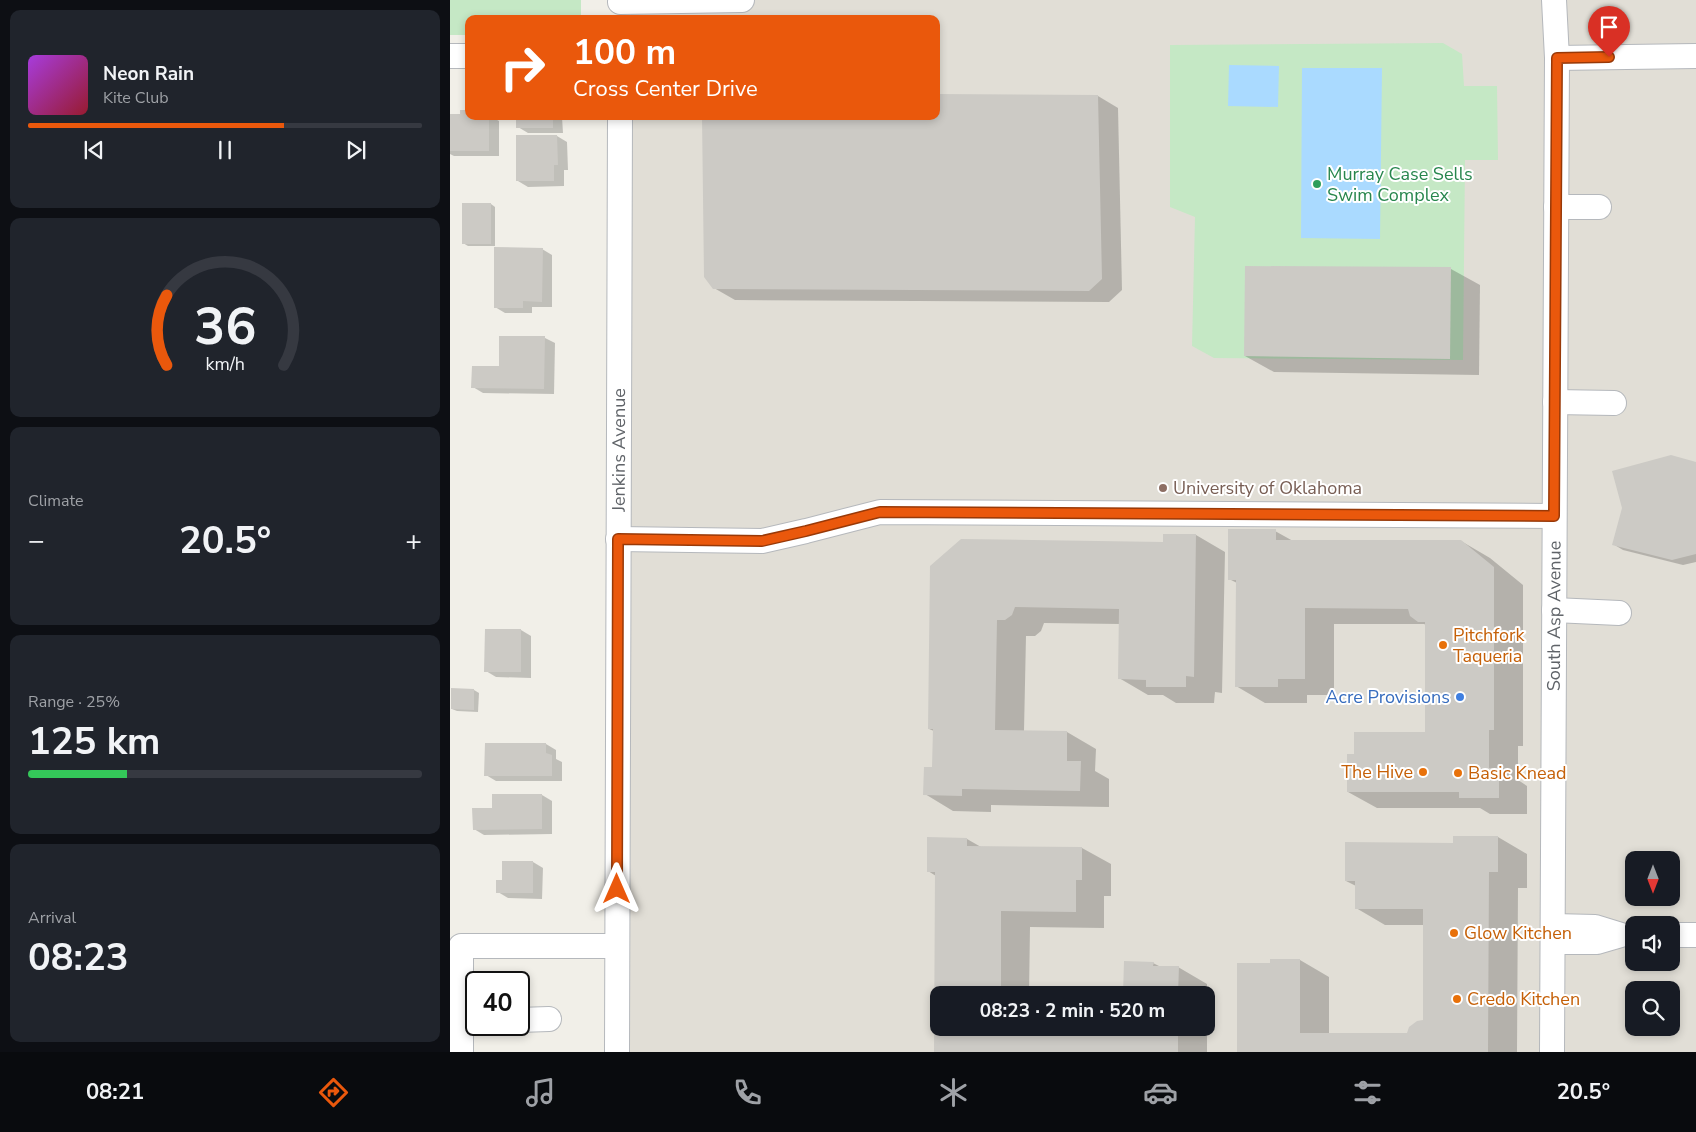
<!DOCTYPE html>
<html lang="en">
<head>
<meta charset="utf-8">
<style>
	:root { --surface:#171b24; --page:#20242c; --text:#f1f3f6; --muted:#9ea1a6; --line:#363941; --accent:#ea580c }
	body { margin:0; font-family:"Nunito Sans",sans-serif; background:var(--page); color:var(--text); height:100vh; display:flex; flex-direction:column; font-size:19px; white-space:nowrap }
	* { box-sizing:border-box; margin:0 }
	p { font-size:16px; color:var(--muted) }
	.icon { flex:none; width:28px; height:28px; fill:none; stroke:currentColor; stroke-width:2; stroke-linecap:round; stroke-linejoin:round }
	.map { position:relative; flex:1; overflow:hidden }
	.panel { display:flex; flex-direction:column; gap:10px; padding:10px; background:#0d0f14; width:450px }
	.panel>* { flex:none }
	.banner { position:absolute; left:15px; top:15px; width:475px; height:105px; border-radius:10px; box-shadow:0 2px 8px #0003; background:#ea580c; color:#fff; overflow:hidden }
	.needle { width:32px; rotate:180deg }
	.controls { position:absolute; left:1175px; top:851px; display:grid; gap:10px }
	.controls a { display:grid; place-items:center; width:55px; height:55px; border-radius:10px; background:var(--surface); box-shadow:0 2px 8px #0003; font-size:25px }
	.speed { position:absolute; left:15px; top:971px; display:flex; gap:10px; font-size:25px; font-weight:700; text-align:center }
	.speed>* { display:grid; place-content:center; width:65px; height:65px; border-radius:50%; background:var(--surface); box-shadow:0 2px 8px #0003; line-height:1 }
	.speed .limit { border:2px solid #111; border-radius:8px; background:#fff; color:#111 }
	.pin { position:absolute; display:grid; place-items:center; width:42px; height:42px; color:#fff; margin:-51px -21px; border-radius:50% 50% 50% 0; rotate:-45deg; box-shadow:0 0 5px #0007 }
	.pin .icon { rotate:45deg }
	.me { position:absolute; width:55px; margin:-28px; rotate:0deg; stroke-linejoin:round; filter:drop-shadow(0 0 4px #0008) }
	.turn { display:flex; align-items:center; gap:18px; height:105px; padding:0 25px; font-size:22px }
	.turn .icon { width:65px; height:65px; stroke-width:2.5 }
	.turn b { display:block; font-size:35px; line-height:42px }
	.big { font-size:38px; font-weight:700; line-height:1.1 }
	.panel .card { flex:1; display:flex; flex-direction:column; justify-content:center; gap:8px; min-width:0; padding:0 18px; border-radius:10px; background:var(--page) }
	.panel .dial { align-items:center; gap:0 }
	.dial svg { height:130px; overflow:visible; fill:none; stroke:var(--line); stroke-width:7; stroke-linecap:round; text-anchor:middle }
	.dial text { fill:var(--text); stroke:none }
	.song { display:flex; align-items:center; gap:15px }
	.cover { width:60px; height:60px; border-radius:8px; background:linear-gradient(135deg,hsl(280 70% 55%),hsl(350 70% 35%)) }
	.played { height:5px; border-radius:2px; background:linear-gradient(90deg,var(--accent) 65%,var(--line) 65%) }
	.keys { display:flex; justify-content:space-around; direction:ltr }
	.heat { display:flex; justify-content:space-between; align-items:center; font-size:28px; direction:ltr }
	.charge { height:8px; border-radius:4px; background:linear-gradient(90deg,#34c759 25%,var(--line) 0) }
	.trip { position:absolute; left:480px; top:986px; width:285px; height:50px; border-radius:10px; background:var(--surface); box-shadow:0 2px 8px #0003; font-weight:700; line-height:50px; text-align:center }
	.tabs { display:flex; height:80px; justify-content:space-around; align-items:center; background:#090b0e; color:var(--muted) }
	.tabs .icon { width:35px; height:35px }
	.tabs .active { color:var(--accent) }
	.tabs b { font-size:22px; color:var(--text) }
	main { display:flex; flex:1; min-height:0 }
	.map>svg:first-child { display:block }
	.education { fill:#e1ded6; fill-rule:evenodd }
	.green { fill:#c5e8c5 }
	.water { fill:#aadaff }
	.shadow { fill:#0003 }
	.building { fill:#cccac5 }
	.lines { fill:none; stroke-linecap:round; stroke-linejoin:round }
	.minor-casing { stroke:#b5b8bc; stroke-width:26 }
	.minor { stroke:#fff; stroke-width:24 }
	.route-casing { stroke:#983908; stroke-width:12 }
	.route { stroke:#ea580c; stroke-width:9 }
	.leisure-dot { fill:#2e9e5b; stroke:#fff; stroke-width:2 }
	.education-dot { fill:#8d6e63; stroke:#fff; stroke-width:2 }
	.food-dot { fill:#e8710a; stroke:#fff; stroke-width:2 }
	.shop-dot { fill:#3f7fe0; stroke:#fff; stroke-width:2 }
	.labels { text-anchor:middle; stroke-width:4; stroke-linejoin:round; paint-order:stroke }
	.leisure-label { font-size:18px; fill:#27864d; stroke:#fff; text-anchor:start }
	.street-label { font-size:18px; fill:#5f6368; stroke:#fff }
	.education-label { font-size:18px; fill:#785e54; stroke:#fff; text-anchor:start }
	.food-label { font-size:18px; fill:#c56008; stroke:#fff; text-anchor:start }
	.shop-label { font-size:18px; fill:#366cbe; stroke:#fff; text-anchor:end }
</style>
</head>
<body>
<main>
<section class="panel">
<div class="card">
<div class="song"><i class="cover"></i><div><b>Neon Rain</b><p>Kite Club</p></div></div>
<div class="played"></div>
<div class="keys"><svg class="icon" aria-label="previous" viewBox="0 0 24 24"><path d="M18 5L8 12l10 7zM5 5v14"/></svg><svg class="icon" aria-label="pause" viewBox="0 0 24 24"><path d="M8 5v14M16 5v14"/></svg><svg class="icon" aria-label="next" viewBox="0 0 24 24"><path d="M6 5l10 7-10 7zM19 5v14"/></svg></div>
</div>
<div class="card dial"><svg viewBox="0 0 100 80">
<path d="M14 69A42 42 0 1 1 86 69"/>
<path d="M14 69A42 42 0 0 1 14 26" stroke="#ea580c"/>
<text x="50" y="56" font-size="32" font-weight="700">36</text>
<text x="50" y="72" font-size="11">km/h</text>
</svg></div>
<div class="card"><p>Climate</p>
<div class="heat"><a>−</a><b class="big">20.5°</b><a>+</a></div>
</div>
<div class="card"><p>Range · 25%</p><b class="big">125 km</b><div class="charge"></div></div>
<div class="card"><p>Arrival</p><b class="big">08:23</b></div>
</section>
<div class="map">
<svg width="1246" height="1052" viewBox="0 0 1246 1052">
	<rect width="100%" height="100%" fill="#f1efe8"/>
	<path class="education" d="M181,0h1065v1052h-1066l1,-936h305v-97h-305zM1184,860h37v38h-37zM1184,925h37v37h-37zM1184,990h37v38h-37zM489,995h267v33h-267z"/>
	<g class="green">
		<polygon points="0,0 131,0 131,19 19,19 19,35 0,35"/>
		<polygon points="993,43 1012,54 1014,86 1047,86 1048,160 1015,160 1013,360 764,358 742,346 745,217 720,207 720,45"/>
	</g>
	<g class="water">
		<polygon points="779,65 829,66 828,107 778,106"/>
		<polygon points="852,68 932,68 930,239 851,238"/>
	</g>
	<g class="shadow">
		<polygon points="648,96 668,108 672,290 659,302 285,300 264,288 486,116"/>
		<polygon points="0,115 40,116 49,121 49,156 4,156 0,154"/>
		<polygon points="68,116 118,116 118,117 112,117 113,133 78,133 68,127"/>
		<polygon points="107,136 117,142 118,170 114,170 114,186 78,187 68,181"/>
		<polygon points="41,204 45,207 45,246 18,246 13,243"/>
		<polygon points="92,249 102,255 102,307 82,307 82,313 55,313 45,307"/>
		<polygon points="1001,269 1030,285 1029,375 824,372 795,356"/>
		<polygon points="95,338 105,343 104,394 33,393 23,387"/>
		<polygon points="1246,463 1246,562 1233,565 1173,550 1163,544"/>
		<polygon points="825,531 843,541 1011,541 1040,558 1073,585 1073,746 1068,746 1068,780 1077,786 1077,814 1040,814 1030,808 927,808 898,792 905,755 976,733 976,625 974,624 884,624 884,695 857,695 857,703 815,703 786,686 787,583 779,579"/>
		<polygon points="746,535 775,552 772,693 765,692 764,703 726,703 713,695 698,695 669,678 670,624 594,623 591,631 585,636 576,636 574,731 617,732 646,749 645,771 659,779 659,807 541,805 541,812 503,811 475,794 483,768 484,731 479,729 481,566 714,544"/>
		<polygon points="71,630 81,636 81,678 46,677 36,671"/>
		<polygon points="24,690 29,693 28,712 7,711 2,709"/>
		<polygon points="96,744 106,750 106,759 112,762 112,781 46,781 36,775"/>
		<polygon points="92,795 102,801 102,834 34,835 24,829 43,810"/>
		<polygon points="1048,837 1077,854 1077,888 1068,888 1067,1052 788,1052 821,965 821,960 850,960 879,977 879,1034 958,1034 974,1021 974,925 935,925 906,908 906,886 896,881 1004,844"/>
		<polygon points="517,839 531,847 632,848 661,864 661,896 654,896 654,928 580,927 579,995 489,995 489,1028 579,1028 579,1033 674,1034 674,1028 756,1028 756,995 675,995 703,963 711,967 728,967 757,984 757,1052 485,1052 486,876 478,871"/>
		<polygon points="83,862 93,868 92,899 58,898 48,892 53,881"/>
	</g>
	<g class="building">
		<polygon points="486,94 648,95 652,279 639,291 263,289 254,277 252,116 486,116"/>
		<polygon points="10,110 19,110 19,116 39,116 39,151 0,151 0,114 10,114"/>
		<rect x="66" y="116" width="37" height="12"/>
		<polygon points="66,135 107,135 108,165 104,165 104,181 66,181"/>
		<rect x="12" y="203" width="29" height="41"/>
		<polygon points="44,247 93,248 92,302 73,301 73,308 44,308"/>
		<polygon points="795,266 1001,267 1000,359 794,356"/>
		<polygon points="49,336 95,336 94,389 21,388 22,366 49,366"/>
		<polygon points="1221,455 1246,462 1246,554 1222,560 1162,545 1172,508 1162,471"/>
		<polygon points="778,529 826,529 826,540 1011,540 1044,567 1044,730 1039,730 1039,768 1049,768 1049,798 1009,798 1009,792 897,792 897,754 904,754 904,732 975,732 975,622 968,622 960,616 958,609 855,608 855,679 828,679 828,687 785,687 786,580 778,580"/>
		<polygon points="713,534 746,534 744,677 736,676 736,687 696,687 696,680 668,679 669,609 565,607 562,615 555,620 547,620 545,730 617,731 617,761 631,761 630,791 512,789 512,796 473,795 474,767 482,767 483,729 478,729 480,566 511,539 713,542"/>
		<polygon points="35,629 71,629 71,672 34,672"/>
		<polygon points="1,688 24,689 24,710 1,709"/>
		<polygon points="35,743 96,743 96,753 102,755 102,776 34,776"/>
		<polygon points="42,794 92,794 92,829 23,830 22,808 42,808"/>
		<polygon points="1003,836 1048,836 1048,872 1039,872 1038,1052 787,1052 787,963 820,963 820,959 850,959 850,1033 957,1033 959,1027 967,1021 973,1020 973,909 905,909 905,881 895,881 895,842 1003,843"/>
		<polygon points="477,837 517,838 517,846 632,847 632,880 626,880 626,912 551,911 551,995 489,995 489,1028 561,1028 561,1032 673,1033 673,1028 728,1028 728,1052 484,1052 485,872 477,872"/>
		<polygon points="52,861 83,861 83,893 46,893 46,880 52,880"/>
		<polygon points="674,961 704,962 703,966 729,966 728,995 673,995"/>
	</g>
	<g class="lines">
		<defs>
			<g id="minor">
				<polyline points="170,2 292,0"/>
				<polyline points="0,56 19,56"/>
				<polyline points="1107,58 1246,56"/>
				<polyline points="1106,207 1149,207"/>
				<polyline points="1105,402 1164,403"/>
				<polyline points="168,539 312,541 356,531 430,512 1103,516"/>
				<polyline points="1104,610 1169,613"/>
				<polyline points="1103,926 1145,927 1171,935 1147,942 1103,942"/>
				<polyline points="1221,935 1246,935"/>
				<polyline points="69,1020 99,1019"/>
				<polyline points="11,1052 11,946 167,946"/>
				<path id="s1" d="M167,1052l3,-936"/>
				<path id="s2" d="M1102,1052l5,-994 -3,-58"/>
			</g>
		</defs>
		<use href="#minor" class="minor-casing"/>
		<use href="#minor" class="minor"/>
	</g>
	<g class="lines">
		<defs>
			<polyline id="route" points="167,889 168,539 312,541 356,531 430,512 1104,516 1107,58 1159,57"/>
		</defs>
		<use href="#route" class="route-casing"/>
		<use href="#route" class="route"/>
	</g>
	<circle class="leisure-dot" cx="867" cy="184" r="5"/>
	<circle class="education-dot" cx="713" cy="488" r="5"/>
	<g class="food-dot">
		<circle cx="993" cy="645" r="5"/>
		<circle cx="973" cy="772" r="5"/>
		<circle cx="1008" cy="773" r="5"/>
		<circle cx="1004" cy="933" r="5"/>
		<circle cx="1007" cy="999" r="5"/>
	</g>
	<circle class="shop-dot" cx="1010" cy="697" r="5"/>
	<g class="labels">
		<g class="leisure-label">
			<text x="877" y="180">Murray Case Sells<tspan x="877" dy="21">Swim Complex</tspan></text>
		</g>
		<g class="street-label">
			<text dy="6" stroke="none"><textPath href="#s1" startOffset="602">Jenkins Avenue</textPath></text>
			<text dy="6" stroke="none"><textPath href="#s2" startOffset="436">South Asp Avenue</textPath></text>
		</g>
		<g class="education-label">
			<text x="723" y="494">University of Oklahoma</text>
		</g>
		<g class="food-label">
			<text x="1003" y="641">Pitchfork<tspan x="1003" dy="21">Taqueria</tspan></text>
			<text x="963" y="778" text-anchor="end">The Hive</text>
			<text x="1018" y="779">Basic Knead</text>
			<text x="1014" y="939">Glow Kitchen</text>
			<text x="1017" y="1005">Credo Kitchen</text>
		</g>
		<g class="shop-label">
			<text x="1000" y="703">Acre Provisions</text>
		</g>
	</g>
</svg>
<div class="controls">
<a><svg class="needle" viewBox="-14 -14 28 28"><path d="M0-13l5 13h-10z" fill="#e53935"/><path d="M0 13l5-13h-10z" fill="#9ea1a6"/></svg></a>
<a><svg class="icon" aria-label="sound" viewBox="0 0 24 24"><path d="M4 9h4l5-4v14l-5-4H4zM17 9q2 3 0 6"/></svg></a>
<a><svg class="icon" aria-label="search" viewBox="0 0 24 24"><circle cx="10" cy="10" r="6"/><path d="M15 15l6 6"/></svg></a>
</div>
<div class="speed"><div class="limit">40</div></div>
<div class="pin" style="left:1159px;top:57px;background:#d93025"><svg class="icon" aria-label="arrive" viewBox="0 0 24 24"><path d="M6 21V4h12l-3 4 3 4H6"/></svg></div>
<svg class="me" style="left:167px;top:889px" viewBox="-20 -20 40 40"><path d="M0-17L14 15 0 8-14 15z" fill="#ea580c" stroke="#fff" stroke-width="4"/></svg>
<div class="trip">08:23 · 2 min · 520 m</div>
<div class="banner">
<div class="turn"><svg class="icon" aria-label="right" viewBox="0 0 24 24"><path d="M7 20v-9h11M14 6l5 5-5 5"/></svg><div><b>100 m</b>Cross Center Drive</div></div>
</div>
</div>
</main>
<nav class="tabs">
<b>08:21</b>
<svg class="icon active" aria-label="directions" viewBox="0 0 24 24"><path d="M12 3l9 9-9 9-9-9zM9 14v-3h6M13 9l2 2-2 2"/></svg>
<svg class="icon" aria-label="music" viewBox="0 0 24 24"><path d="M9 18V5l10-2v13"/><circle cx="6" cy="18" r="3"/><circle cx="16" cy="16" r="3"/></svg>
<svg class="icon" aria-label="phone" viewBox="0 0 24 24"><path d="M5 4h4l2 5-3 2q2 4 5 5l2-3 5 2v4C11 20 4 13 5 4z"/></svg>
<svg class="icon" aria-label="climate" viewBox="0 0 24 24"><path d="M12 3v18M4 7l16 10M4 17L20 7"/></svg>
<svg class="icon" aria-label="car" viewBox="0 0 24 24"><path d="M5 17H2v-5l4-1 3-4h7l3 4 3 1v5h-3M9 17h6M6 11h13"/><circle cx="7" cy="17" r="2"/><circle cx="17" cy="17" r="2"/></svg>
<svg class="icon" aria-label="filters" viewBox="0 0 24 24"><path d="M4 7h16M4 17h16"/><circle cx="9" cy="7" r="2"/><circle cx="15" cy="17" r="2"/></svg>
<b>20.5°</b>
</nav>
</body>
</html>
